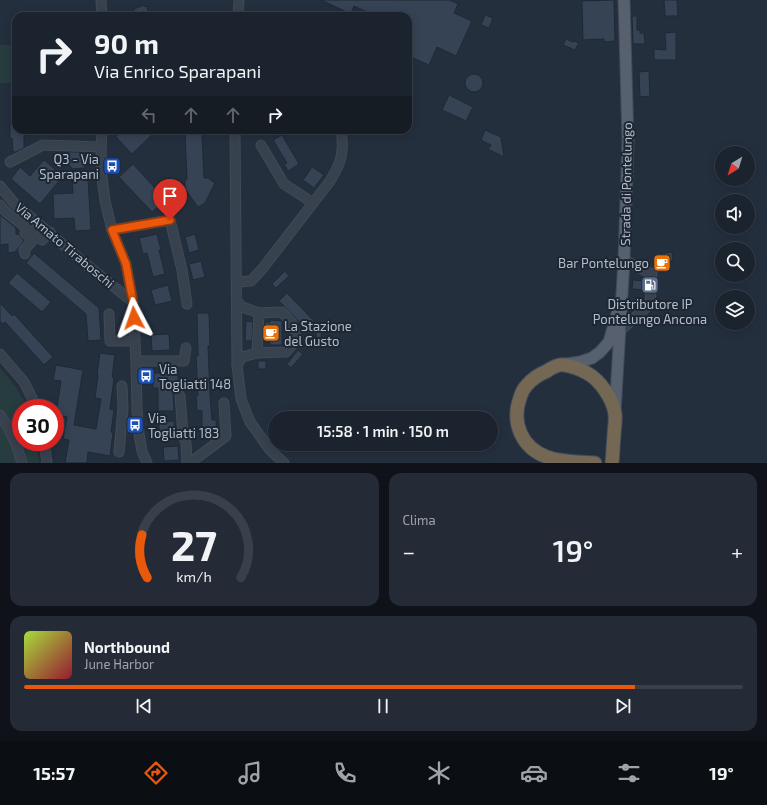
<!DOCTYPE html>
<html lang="it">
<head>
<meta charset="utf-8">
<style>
	:root { --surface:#1b232e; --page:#242b36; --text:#f1f3f6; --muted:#a0a4aa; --line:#39404a; --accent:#ea580c }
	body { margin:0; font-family:"Exo 2",sans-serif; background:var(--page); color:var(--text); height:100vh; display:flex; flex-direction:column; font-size:15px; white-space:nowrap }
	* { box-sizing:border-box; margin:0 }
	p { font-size:13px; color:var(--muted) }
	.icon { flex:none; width:22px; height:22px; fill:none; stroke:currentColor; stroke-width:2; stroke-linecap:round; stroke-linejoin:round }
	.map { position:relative; height:463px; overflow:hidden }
	.side { display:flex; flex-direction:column; gap:10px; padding:10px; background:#0f1319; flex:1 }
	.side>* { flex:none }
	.hud { position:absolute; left:12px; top:12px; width:400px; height:122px; border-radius:12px; box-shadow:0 2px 10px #0003,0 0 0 1px var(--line); background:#1b232e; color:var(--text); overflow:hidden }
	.needle { width:26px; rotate:218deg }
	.controls { position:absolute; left:715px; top:146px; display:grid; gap:8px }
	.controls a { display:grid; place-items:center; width:40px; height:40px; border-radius:50%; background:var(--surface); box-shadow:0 2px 10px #0003,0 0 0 1px var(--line); font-size:20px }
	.speed { position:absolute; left:12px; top:399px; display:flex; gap:8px; font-size:20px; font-weight:700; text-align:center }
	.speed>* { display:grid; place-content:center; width:52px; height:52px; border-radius:50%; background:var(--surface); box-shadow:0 2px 10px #0003,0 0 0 1px var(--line); line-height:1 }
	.speed .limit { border:6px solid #d22; background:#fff; color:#111 }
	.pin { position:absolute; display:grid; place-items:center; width:34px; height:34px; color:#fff; margin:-41px -17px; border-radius:50% 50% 50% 0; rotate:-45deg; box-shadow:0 0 4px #0007 }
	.pin .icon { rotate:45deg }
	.me { position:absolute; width:44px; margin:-22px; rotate:356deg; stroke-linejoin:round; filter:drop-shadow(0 0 3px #0008) }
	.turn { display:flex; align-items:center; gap:14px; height:84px; padding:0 16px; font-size:18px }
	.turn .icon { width:52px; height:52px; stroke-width:2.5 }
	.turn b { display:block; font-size:28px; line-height:34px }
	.lanes { display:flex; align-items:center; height:38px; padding:0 16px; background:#0003; justify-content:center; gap:20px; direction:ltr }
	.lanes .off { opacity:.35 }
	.big { font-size:30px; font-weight:600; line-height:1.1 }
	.side .tile { flex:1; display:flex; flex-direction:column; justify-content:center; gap:6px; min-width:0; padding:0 14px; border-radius:12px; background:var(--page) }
	.side .dial { align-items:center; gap:0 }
	.dial svg { height:104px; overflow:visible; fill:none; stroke:var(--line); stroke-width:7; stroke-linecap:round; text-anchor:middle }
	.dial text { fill:var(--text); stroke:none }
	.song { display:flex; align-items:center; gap:12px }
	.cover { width:48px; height:48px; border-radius:6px; background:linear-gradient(135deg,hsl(80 70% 55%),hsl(350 70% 35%)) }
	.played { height:4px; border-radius:2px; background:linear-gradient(90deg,var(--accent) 85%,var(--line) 85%) }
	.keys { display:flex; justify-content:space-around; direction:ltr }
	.heat { display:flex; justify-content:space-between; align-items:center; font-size:22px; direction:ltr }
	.side .tiles { flex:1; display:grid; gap:10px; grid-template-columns:1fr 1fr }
	.tile:last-child { grid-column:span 2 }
	.trip { position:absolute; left:268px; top:411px; width:230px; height:40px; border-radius:20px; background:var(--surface); box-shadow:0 2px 10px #0003,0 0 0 1px var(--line); font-weight:600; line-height:40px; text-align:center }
	.dock { display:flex; height:64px; justify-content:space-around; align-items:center; background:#0b0e12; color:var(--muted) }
	.dock .icon { width:28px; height:28px }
	.dock .on { color:var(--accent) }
	.dock b { font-size:18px; color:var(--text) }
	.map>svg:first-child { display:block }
	.green { fill:#263c3f }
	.building { fill:#364354; stroke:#1f2835 }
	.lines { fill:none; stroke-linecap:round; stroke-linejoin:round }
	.minor-casing { stroke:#414a57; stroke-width:11 }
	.major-casing { stroke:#414a57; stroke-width:13 }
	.highway-casing { stroke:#434c59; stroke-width:15 }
	.minor { stroke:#38414e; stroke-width:9 }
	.major { stroke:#56606e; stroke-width:11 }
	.highway { stroke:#746855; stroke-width:13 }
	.route-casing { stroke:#983908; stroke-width:10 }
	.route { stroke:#ea580c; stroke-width:7 }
	.labels { text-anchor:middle; stroke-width:4; stroke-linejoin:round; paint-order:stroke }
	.poi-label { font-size:13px; fill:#b4bcc9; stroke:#1d2633; text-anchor:start }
	.street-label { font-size:13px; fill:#b4bcc9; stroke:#1d2633 }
</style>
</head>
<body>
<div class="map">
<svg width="767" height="463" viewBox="0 0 767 463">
	<rect width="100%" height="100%" fill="#242f3e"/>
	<g class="green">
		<rect x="0" y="45" width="15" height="38"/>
		<polygon points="0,368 16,387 28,408 21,408 21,442 37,442 39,463 0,463"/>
	</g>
	<g class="building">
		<polygon points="321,0 450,0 458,4 454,13 472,21 456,56 437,47 429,65 408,56 408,16 376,16 354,6 351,14"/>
		<polygon points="614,0 615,41 604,42 604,39 583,40 582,1"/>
		<polygon points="664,0 677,0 678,16 665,16"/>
		<polygon points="144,5 145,7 147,6 148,12 146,12 147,16 136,16 134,9"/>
		<polygon points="485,15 493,18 489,28 481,25"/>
		<polygon points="632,16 637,16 637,30 640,30 640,33 644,33 645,44 633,44"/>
		<polygon points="676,32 676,60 654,60 654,49 666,50 665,33"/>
		<polygon points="566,39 573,42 574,41 579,43 575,50 563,45"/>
		<polygon points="649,71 650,96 640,97 639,72"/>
		<circle cx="474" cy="83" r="9"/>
		<polygon points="449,95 473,107 466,121 442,110"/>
		<polygon points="10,122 16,122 16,130 35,130 24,136 24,148 16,152 13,152 12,138 10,139"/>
		<polygon points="123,130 157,130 132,154 116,137"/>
		<polygon points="485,130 501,137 504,157 488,149 491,145 481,140"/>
		<polygon points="185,134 202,134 204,178 208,178 215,183 205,203 198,207 185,189 185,180 187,179"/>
		<polygon points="282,135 299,164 288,171 284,164 287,163 273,140"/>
		<polygon points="67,152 83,152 83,155 87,155 84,159 85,168 72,169 71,167 61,159"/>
		<polygon points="44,160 63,176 40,204 11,179 20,167 30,176"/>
		<polygon points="133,164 166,200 152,212 119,177"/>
		<polygon points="312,167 324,175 314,188 303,180"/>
		<polygon points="88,179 91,230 75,231 74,218 54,219 53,194 73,193 72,180"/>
		<polygon points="0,215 16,228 16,234 19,234 21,237 24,241 15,252 8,253 8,244 0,245"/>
		<polygon points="157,234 161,250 159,250 165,274 153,277 147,253 143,254 139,238"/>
		<polygon points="195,234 199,250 189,253 185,237"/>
		<polygon points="672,252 673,261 666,261 667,272 660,273 658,254"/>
		<polygon points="34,253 99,308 101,340 88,341 86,314 26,263"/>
		<polygon points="201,261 205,277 193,280 189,264"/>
		<polygon points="285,271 289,276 276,288 272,284"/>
		<polygon points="17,273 51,302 42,312 8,283"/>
		<polygon points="633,280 646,281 645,290 632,289"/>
		<polygon points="168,285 172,301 155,305 151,290"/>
		<polygon points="287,293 314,321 306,329 279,301"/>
		<polygon points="0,303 12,316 14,314 53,357 44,365 5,322 3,324 0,321"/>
		<polygon points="197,313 209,313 210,346 208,346 210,395 212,420 216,420 217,434 202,435 202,411 197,410 196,396 198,395 196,356 198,356"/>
		<polygon points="270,320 282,321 282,345 270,345 270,342 264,342 265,322 270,322"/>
		<polygon points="246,321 253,322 252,341 245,341"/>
		<polygon points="317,327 322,327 321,338 316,337"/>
		<polygon points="169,334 170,350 152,351 151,335"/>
		<polygon points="298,350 303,354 291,368 287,364"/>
		<polygon points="100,353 115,355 112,377 114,378 110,409 114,410 111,432 113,433 110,456 88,452 87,463 65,463 69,440 63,439 67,417 56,415 61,381 53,380 56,365 83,370 74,425 96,429 101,399 95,398 98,375 97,375"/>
		<rect x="258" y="361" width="8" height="8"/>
		<polygon points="153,373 178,373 178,387 173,387 174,411 158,411 158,388 153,388"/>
		<polygon points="174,421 175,435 159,436 159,422"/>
		<polygon points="178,446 179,460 164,461 163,447"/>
	</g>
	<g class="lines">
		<defs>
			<g id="minor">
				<polyline points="101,0 102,16"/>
				<polyline points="238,16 239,0"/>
				<polyline points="102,130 101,147 102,177 105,201 112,230 126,264 133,302 136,361 137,410 139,434 142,451 147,463"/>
				<polyline points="235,130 237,365 241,399 250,422 270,450 284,463"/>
				<polyline points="261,145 284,184 313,203"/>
				<polyline points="10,162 43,145 101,147"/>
				<polyline points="0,186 14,203 88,266 133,302"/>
				<polyline points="0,205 6,212 42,240 50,232"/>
				<polyline points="112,230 170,220 182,270 187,304"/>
				<polyline points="25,233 33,240 24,250 25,254"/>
				<path d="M237,282l14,-1 12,-13 67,-87c3,-5 6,-10 8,-15 5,-10 5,-25 3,-36"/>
				<polyline points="237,301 242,307 259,313 257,353 242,357 237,365"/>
				<polyline points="109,314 110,341 135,341"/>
				<polyline points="621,330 650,304 652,274 624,260"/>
				<polyline points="257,353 286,352 292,345 296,336 292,323 282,312 259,313"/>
				<polyline points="0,354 24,382 37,408"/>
				<polyline points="136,361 184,361 186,348"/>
				<polyline points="180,396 183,434 186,443 187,463"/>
				<path d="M0,415c11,15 17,30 22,48"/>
				<polyline points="44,442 47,463"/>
				<polyline points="119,452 123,408 122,386"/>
				<polyline points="190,463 226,436 224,403"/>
			</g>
			<g id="major">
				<polyline points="566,364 580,362 592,358 600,352 609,342 617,314"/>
				<polyline points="615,412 624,260 628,141 624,0"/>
			</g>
			<path id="highway" d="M595,463c-14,-1 -35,-1 -48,-6 -25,-9 -36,-34 -27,-59 1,-4 4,-10 7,-13 5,-6 13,-11 20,-14 4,-3 12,-7 17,-6 8,1 16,4 23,8 13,7 26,26 28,41 1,7 -1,15 -1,22 -1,9 -1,18 -2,27"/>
		</defs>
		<use href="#minor" class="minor-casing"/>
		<use href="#major" class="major-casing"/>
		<use href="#highway" class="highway-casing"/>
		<use href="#minor" class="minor"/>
		<use href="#major" class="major"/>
		<use href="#highway" class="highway"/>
	</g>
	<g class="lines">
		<defs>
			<polyline id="route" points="134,318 133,302 126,264 112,230 170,220"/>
		</defs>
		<use href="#route" class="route-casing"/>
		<use href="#route" class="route"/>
	</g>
	<defs>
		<symbol id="bus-square" viewBox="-11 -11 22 22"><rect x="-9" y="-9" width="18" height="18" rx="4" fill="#1a4fb4" stroke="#1d2633"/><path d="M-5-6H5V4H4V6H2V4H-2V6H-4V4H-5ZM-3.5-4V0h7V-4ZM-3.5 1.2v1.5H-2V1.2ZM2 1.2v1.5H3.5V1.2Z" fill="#fff"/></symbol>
		<symbol id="cafe-square" viewBox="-11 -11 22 22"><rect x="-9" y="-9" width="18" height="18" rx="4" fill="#e8710a" stroke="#1d2633"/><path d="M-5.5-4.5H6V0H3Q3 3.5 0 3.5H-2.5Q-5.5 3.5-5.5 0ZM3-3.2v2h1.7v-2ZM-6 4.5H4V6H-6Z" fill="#fff"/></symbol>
		<symbol id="fuel-square" viewBox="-11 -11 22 22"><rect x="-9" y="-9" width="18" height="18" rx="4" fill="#5c6f8a" stroke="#1d2633"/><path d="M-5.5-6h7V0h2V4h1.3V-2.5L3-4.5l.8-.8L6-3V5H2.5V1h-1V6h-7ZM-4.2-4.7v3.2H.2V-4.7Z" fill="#fff"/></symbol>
	</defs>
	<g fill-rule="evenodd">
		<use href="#bus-square" x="102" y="156" width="20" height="20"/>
		<use href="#cafe-square" x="652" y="253" width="20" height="20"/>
		<use href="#fuel-square" x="640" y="275" width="20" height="20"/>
		<use href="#cafe-square" x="261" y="323" width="20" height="20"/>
		<use href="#bus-square" x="136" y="366" width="20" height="20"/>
		<use href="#bus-square" x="125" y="415" width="20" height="20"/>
	</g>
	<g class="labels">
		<g class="poi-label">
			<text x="99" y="164" text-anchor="end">Q3 - Via<tspan x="99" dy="15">Sparapani</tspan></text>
			<text x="649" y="268" text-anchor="end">Bar Pontelungo</text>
			<text x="650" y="309" text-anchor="middle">Distributore IP<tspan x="650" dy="15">Pontelungo Ancona</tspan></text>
			<text x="284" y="331">La Stazione<tspan x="284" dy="15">del Gusto</tspan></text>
			<text x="159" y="374">Via<tspan x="159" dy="15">Togliatti 148</tspan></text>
			<text x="148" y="423">Via<tspan x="148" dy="15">Togliatti 183</tspan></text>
		</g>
		<g class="street-label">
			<text transform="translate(626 184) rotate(-89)" y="5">Strada di Pontelungo</text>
			<text transform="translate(65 245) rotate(40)" y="5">Via Amato Tiraboschi</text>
		</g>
	</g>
</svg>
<div class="controls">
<a><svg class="needle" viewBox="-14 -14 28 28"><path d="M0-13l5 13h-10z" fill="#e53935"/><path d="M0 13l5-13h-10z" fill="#a0a4aa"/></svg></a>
<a><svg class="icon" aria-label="sound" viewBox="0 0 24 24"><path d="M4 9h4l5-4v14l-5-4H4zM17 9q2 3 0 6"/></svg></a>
<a><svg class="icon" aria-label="search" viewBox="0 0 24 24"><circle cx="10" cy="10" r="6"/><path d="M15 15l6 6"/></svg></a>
<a><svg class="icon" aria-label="layers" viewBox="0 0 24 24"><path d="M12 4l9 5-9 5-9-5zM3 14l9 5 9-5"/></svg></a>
</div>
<div class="speed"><div class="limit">30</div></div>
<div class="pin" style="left:170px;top:220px;background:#d93025"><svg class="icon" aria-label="arrive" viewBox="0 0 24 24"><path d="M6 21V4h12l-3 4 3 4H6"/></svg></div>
<svg class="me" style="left:134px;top:318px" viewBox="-20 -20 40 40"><path d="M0-17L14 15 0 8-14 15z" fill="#ea580c" stroke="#fff" stroke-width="4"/></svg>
<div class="trip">15:58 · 1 min · 150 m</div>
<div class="hud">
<div class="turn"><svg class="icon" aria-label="right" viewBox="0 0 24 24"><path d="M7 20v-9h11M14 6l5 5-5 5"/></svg><div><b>90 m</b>Via Enrico Sparapani</div></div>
<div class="lanes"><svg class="icon off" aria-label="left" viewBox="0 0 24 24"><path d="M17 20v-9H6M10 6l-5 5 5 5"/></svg><svg class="icon off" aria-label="ahead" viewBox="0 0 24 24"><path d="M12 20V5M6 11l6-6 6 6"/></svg><svg class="icon off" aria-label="ahead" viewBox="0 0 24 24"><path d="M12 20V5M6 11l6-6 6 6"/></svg><svg class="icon" aria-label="right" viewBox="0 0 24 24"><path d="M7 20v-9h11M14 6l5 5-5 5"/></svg></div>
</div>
</div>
<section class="side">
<div class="tiles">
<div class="tile dial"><svg viewBox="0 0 100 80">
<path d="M14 69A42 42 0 1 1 86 69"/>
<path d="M14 69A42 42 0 0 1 10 36" stroke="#ea580c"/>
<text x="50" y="56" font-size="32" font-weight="700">27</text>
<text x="50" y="72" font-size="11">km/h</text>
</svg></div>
<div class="tile"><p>Clima</p>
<div class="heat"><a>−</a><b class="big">19°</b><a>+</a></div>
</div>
<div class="tile">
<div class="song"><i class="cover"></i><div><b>Northbound</b><p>June Harbor</p></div></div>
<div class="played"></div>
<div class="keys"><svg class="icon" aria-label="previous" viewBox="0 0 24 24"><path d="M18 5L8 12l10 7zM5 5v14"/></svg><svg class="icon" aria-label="pause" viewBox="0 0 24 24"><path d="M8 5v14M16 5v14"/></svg><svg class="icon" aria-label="next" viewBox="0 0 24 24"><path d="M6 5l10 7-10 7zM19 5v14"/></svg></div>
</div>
</div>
</section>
<nav class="dock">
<b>15:57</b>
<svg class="icon on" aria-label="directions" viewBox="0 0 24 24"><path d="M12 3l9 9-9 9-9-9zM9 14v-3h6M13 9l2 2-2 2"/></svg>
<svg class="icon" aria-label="music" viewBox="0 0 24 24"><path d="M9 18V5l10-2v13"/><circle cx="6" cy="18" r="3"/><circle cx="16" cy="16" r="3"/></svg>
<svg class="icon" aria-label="phone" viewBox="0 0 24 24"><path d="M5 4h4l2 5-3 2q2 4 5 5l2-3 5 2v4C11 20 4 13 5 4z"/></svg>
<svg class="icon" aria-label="climate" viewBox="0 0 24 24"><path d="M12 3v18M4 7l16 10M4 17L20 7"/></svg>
<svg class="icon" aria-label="car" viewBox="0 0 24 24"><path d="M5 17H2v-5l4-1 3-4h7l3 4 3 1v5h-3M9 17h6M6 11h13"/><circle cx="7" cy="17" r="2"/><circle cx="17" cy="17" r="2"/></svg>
<svg class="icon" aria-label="filters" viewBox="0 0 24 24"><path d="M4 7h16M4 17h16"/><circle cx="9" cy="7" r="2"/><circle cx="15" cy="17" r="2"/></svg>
<b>19°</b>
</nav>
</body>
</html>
